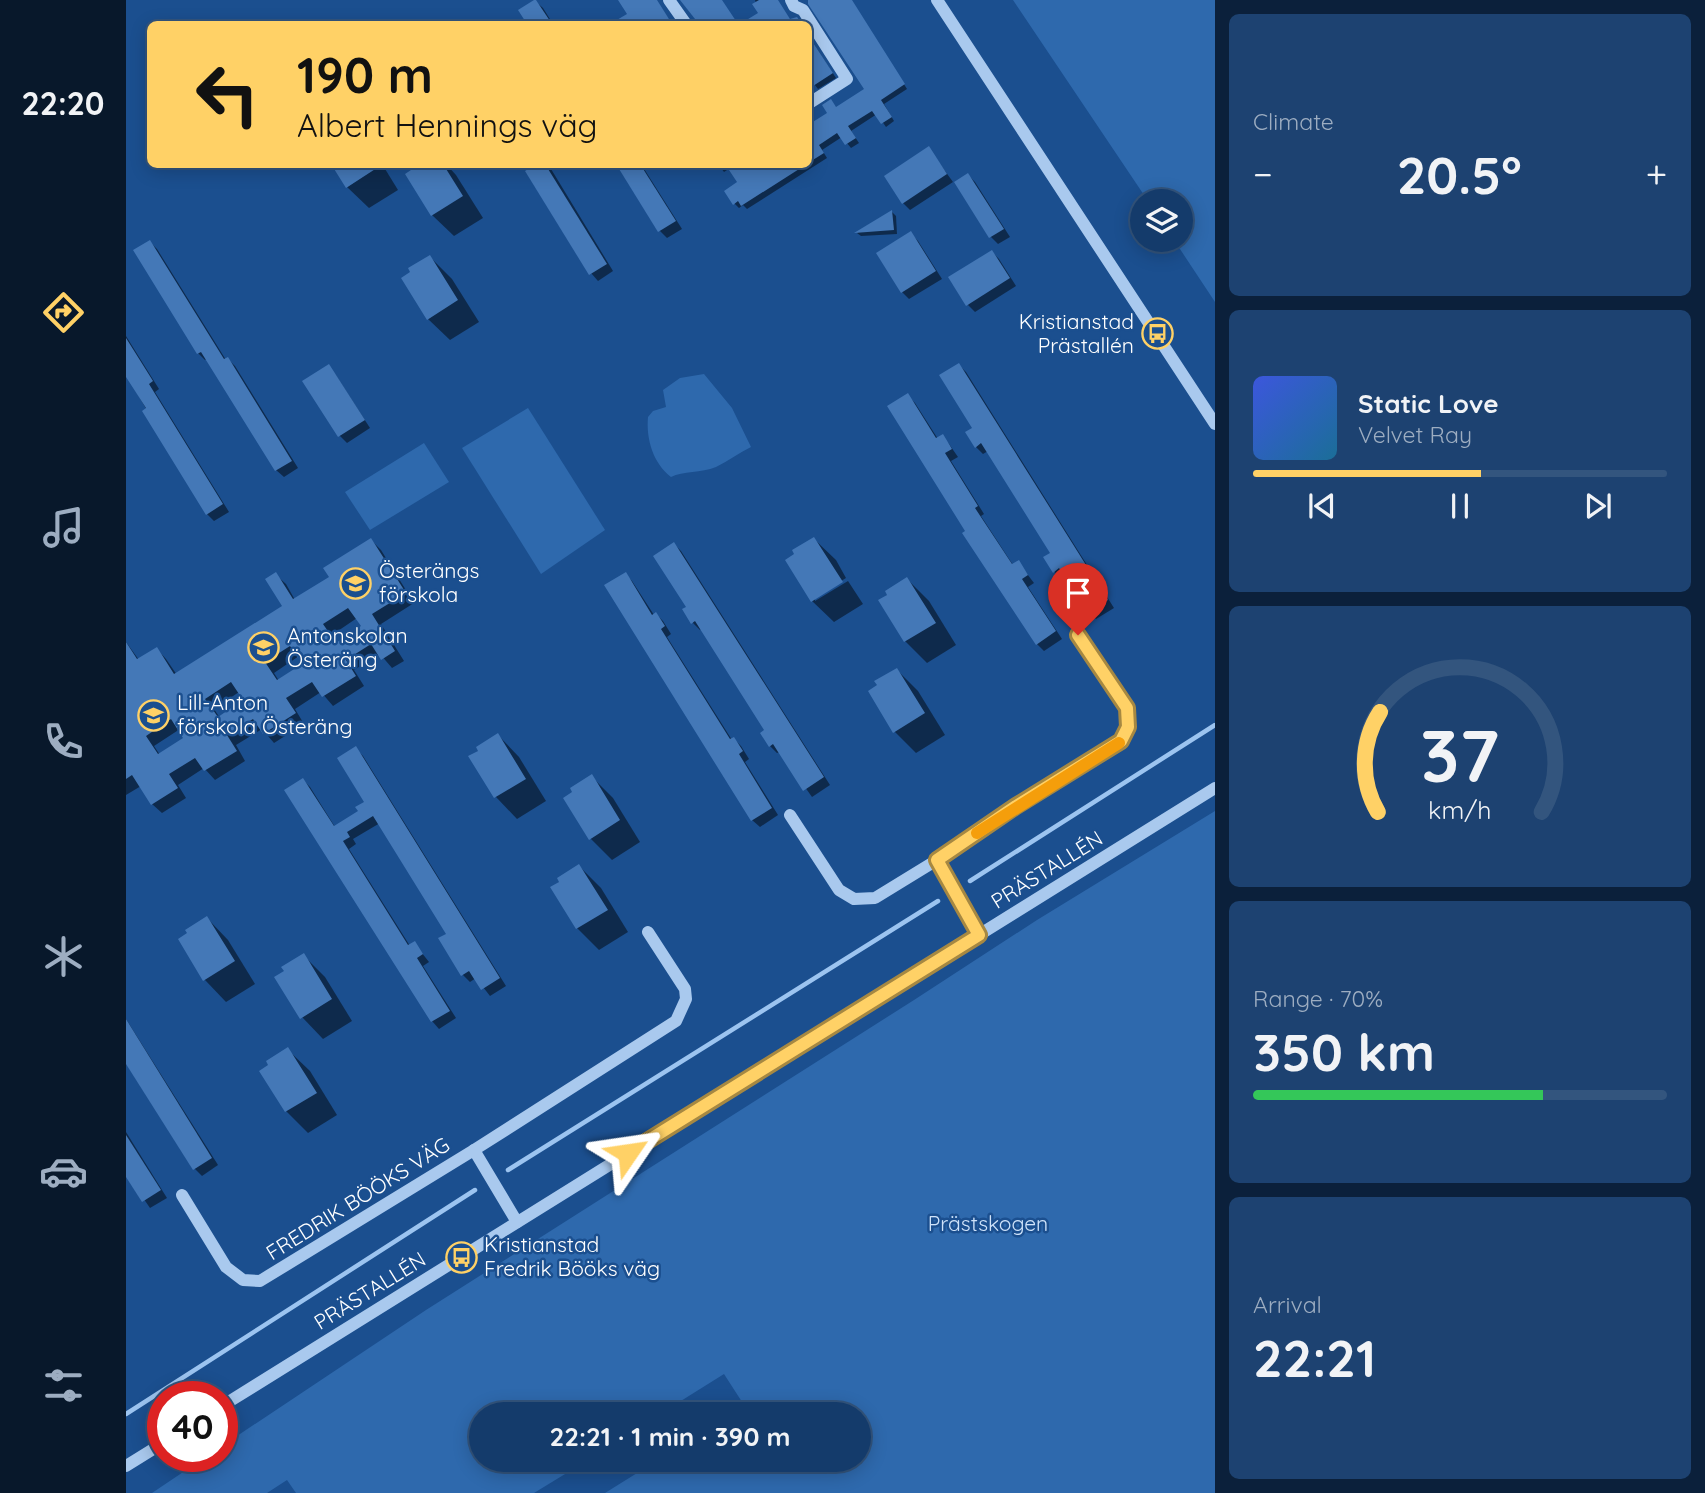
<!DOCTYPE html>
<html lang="en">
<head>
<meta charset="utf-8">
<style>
	:root { --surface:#143b6b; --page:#1d4271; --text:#f1f3f6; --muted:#9dadc1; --line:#33557e; --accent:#ffd166 }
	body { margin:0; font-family:Quicksand,sans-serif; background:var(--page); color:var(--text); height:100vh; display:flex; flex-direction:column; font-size:26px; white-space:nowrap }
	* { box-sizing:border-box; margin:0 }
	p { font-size:23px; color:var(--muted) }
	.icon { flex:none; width:38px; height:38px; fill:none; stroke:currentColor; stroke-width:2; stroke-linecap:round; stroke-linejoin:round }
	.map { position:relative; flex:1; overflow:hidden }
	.side { display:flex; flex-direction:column; gap:14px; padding:14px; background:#0b203b; width:490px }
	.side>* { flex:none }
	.hud { position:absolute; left:21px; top:21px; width:665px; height:147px; border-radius:10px; box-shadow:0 4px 18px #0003,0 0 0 2px var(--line); background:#ffd166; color:#111; overflow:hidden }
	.controls { position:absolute; left:1004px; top:189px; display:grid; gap:14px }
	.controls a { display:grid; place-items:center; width:63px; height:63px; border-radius:50%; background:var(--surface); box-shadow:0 4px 18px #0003,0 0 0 2px var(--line); font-size:35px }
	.speed { position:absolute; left:21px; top:1381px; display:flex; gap:14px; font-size:35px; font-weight:700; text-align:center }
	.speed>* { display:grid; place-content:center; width:91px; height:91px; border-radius:50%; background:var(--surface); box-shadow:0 4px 18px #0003,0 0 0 2px var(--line); line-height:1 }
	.speed .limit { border:10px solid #d22; background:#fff; color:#111 }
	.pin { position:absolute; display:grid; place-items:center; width:60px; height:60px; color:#fff; margin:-72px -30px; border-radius:50% 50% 50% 0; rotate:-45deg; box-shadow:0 0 7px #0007 }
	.pin .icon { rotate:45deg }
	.me { position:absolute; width:77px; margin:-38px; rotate:58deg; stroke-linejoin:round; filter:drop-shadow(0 0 5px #0008) }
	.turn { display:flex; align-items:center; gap:24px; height:147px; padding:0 35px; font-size:32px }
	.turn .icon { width:91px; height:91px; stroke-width:2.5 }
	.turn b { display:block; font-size:49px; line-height:60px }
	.big { font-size:52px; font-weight:800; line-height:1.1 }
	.side .card { flex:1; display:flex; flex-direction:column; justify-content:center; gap:10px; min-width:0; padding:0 24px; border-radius:10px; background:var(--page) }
	.side .dial { align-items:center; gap:0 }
	.dial svg { height:182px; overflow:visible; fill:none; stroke:var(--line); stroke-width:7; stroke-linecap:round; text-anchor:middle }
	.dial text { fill:var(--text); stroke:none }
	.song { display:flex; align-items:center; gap:21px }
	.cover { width:84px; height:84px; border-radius:10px; background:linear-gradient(135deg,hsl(230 70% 55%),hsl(200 70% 35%)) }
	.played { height:7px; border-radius:4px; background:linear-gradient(90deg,var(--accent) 55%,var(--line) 55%) }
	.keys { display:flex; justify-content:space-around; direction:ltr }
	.heat { display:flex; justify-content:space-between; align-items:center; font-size:38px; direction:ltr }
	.charge { height:10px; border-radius:5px; background:linear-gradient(90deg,#34c759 70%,var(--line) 0) }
	.trip { position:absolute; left:343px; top:1402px; width:402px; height:70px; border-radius:35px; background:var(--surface); box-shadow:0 4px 18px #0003,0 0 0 2px var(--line); font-weight:800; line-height:70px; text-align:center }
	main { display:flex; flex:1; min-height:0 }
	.menu { display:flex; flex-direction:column; width:126px; justify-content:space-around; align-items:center; background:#08182b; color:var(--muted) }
	.menu .icon { width:49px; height:49px }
	.menu .on { color:var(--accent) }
	.menu b { font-size:32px; color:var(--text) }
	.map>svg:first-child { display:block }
	.green { fill:#2e69ad }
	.shadow { fill:#0007; fill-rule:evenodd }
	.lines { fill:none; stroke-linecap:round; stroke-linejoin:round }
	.stream { stroke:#9cc4f0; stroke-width:4.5 }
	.building { fill:#4478b7; fill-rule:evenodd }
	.minor { stroke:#a9c9ee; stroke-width:12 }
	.route-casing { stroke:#a68842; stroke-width:18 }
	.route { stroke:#ffd166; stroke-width:12 }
	.slow { stroke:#f59e0b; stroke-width:12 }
	.labels { text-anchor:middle; stroke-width:5; stroke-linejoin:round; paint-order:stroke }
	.poi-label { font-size:21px; fill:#fff; stroke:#1b4f8f; text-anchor:start }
	.street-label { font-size:21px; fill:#fff; stroke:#1b4f8f }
	.park-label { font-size:21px; fill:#cfe3fa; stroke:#1b4f8f }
</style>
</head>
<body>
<main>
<nav class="menu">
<b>22:20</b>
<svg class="icon on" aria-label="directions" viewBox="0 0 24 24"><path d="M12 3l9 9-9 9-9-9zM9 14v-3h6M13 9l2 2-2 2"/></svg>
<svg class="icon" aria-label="music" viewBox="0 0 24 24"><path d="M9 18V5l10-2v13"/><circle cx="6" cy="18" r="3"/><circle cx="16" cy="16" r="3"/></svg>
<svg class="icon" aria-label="phone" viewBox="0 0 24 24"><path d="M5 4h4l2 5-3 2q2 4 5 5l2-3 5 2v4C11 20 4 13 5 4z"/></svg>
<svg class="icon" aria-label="climate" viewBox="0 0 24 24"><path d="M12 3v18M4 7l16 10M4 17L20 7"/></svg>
<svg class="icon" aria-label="car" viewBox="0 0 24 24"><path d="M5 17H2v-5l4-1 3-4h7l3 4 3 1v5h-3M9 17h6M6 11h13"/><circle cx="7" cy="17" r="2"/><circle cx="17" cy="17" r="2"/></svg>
<svg class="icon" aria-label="filters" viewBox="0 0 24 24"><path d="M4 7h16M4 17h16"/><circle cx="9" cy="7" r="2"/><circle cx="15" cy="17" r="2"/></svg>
</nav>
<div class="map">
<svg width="1089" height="1493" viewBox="0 0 1089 1493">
	<rect width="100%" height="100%" fill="#1b4f8f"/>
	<g class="green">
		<polygon points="887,0 1089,0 1089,302 1048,240 1055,240 1055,201 1022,201"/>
		<path d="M578,374l28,34 19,39c-12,6 -23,14 -35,20 -15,6 -33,4 -45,10 -18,-14 -25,-38 -23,-60l5,-6 13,-4 -3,-17 17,-12z"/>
		<polygon points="402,408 479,530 415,574 336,448"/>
		<polygon points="298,443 323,482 244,530 219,492"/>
		<polygon points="1089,811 1089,1493 479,1493 532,1460 733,1460 733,1414 604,1414 618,1405 598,1374 534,1414 355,1414 355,1460 462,1460 408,1493 170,1493 161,1480 141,1493 26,1493 81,1456 96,1456 96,1446 300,1310 788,1000 911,920"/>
	</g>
	<g class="shadow">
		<polygon points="494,0 530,0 546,24 491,24 490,23 503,14"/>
		<polygon points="629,0 650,0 665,21 668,18 675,24 625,24 623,21 634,14"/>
		<polygon points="687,0 725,0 781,89 758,104 768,121 760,127 751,114 725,131 733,143 725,148 716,137 696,150 701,158 621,209 617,205 613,208 608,203 613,183 604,168 598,172 592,164 682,164 682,127 740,90"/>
		<polygon points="409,1 417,8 427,24 404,24 395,10"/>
		<polygon points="682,35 710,78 692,89 685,80 682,82"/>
		<polygon points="803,149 827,182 784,210 777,203"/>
		<polygon points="256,164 272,190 243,208 221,187"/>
		<polygon points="290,164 320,164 330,175 357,218 328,236 306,215"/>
		<polygon points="399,164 422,164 487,271 472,281 465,273"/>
		<polygon points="492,164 515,164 556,229 541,238 534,231"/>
		<polygon points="842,175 849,182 884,237 872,244 865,237 830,183"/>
		<polygon points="766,212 770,216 771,234 735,236 731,233"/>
		<polygon points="785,234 792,241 816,279 783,299 776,292"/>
		<polygon points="24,242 31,249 100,360 102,359 109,366 172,468 158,477 150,470 81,359 79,360 72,353"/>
		<polygon points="866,252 873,259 890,286 849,312 842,305"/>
		<polygon points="304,257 326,279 353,322 324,340 302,319"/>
		<polygon points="0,336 33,389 29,392 103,512 88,521 81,514 0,374"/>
		<polygon points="833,365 840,372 988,608 970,619 963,612 940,576 935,579 928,571 926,554 862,451 857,454 850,447 848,429"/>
		<polygon points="202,367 209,374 244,428 221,443 214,436 179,382"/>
		<polygon points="781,395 789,403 812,439 816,436 823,444 832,457 825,461 858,514 855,516 887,565 892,562 908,583 902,587 936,639 918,651 911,644 842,532"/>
		<polygon points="688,539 710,560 720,578 689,597 689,601 722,581 737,604 708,622 686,601"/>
		<path d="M245,540l10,10 33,53 -33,21 23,37 -12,7 -12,-14 -26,16 10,16 -31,20 -12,-14 -26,17 9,15 -30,19 -12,-14 -26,16 9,16 -30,19 -11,-12 -26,17 8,13 -24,15 -10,-9 -11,-18 -15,9v-153l13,18 18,-11 9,10 11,16 107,-68 -8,-32 10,9 9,16 36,-22zM231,618l6,9 -25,16 -6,-8zM173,656l6,8 -26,17 -5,-8zM113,692l6,9 -25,17 -6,-9zM54,729l6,9 -26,17 -6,-9z"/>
		<polygon points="548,544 555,551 704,785 686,797 654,752 651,753 644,746 636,733 640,731 576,628 574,630 567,623"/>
		<polygon points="499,574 506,581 528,615 530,614 537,621 545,634 541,637 606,740 608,739 615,746 623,759 619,762 652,815 634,827 626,820"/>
		<polygon points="781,579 803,601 830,645 801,663 779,641 754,601"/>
		<polygon points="771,670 792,691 819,735 790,753 769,732"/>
		<polygon points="372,735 393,757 420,801 391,819 370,797 345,757"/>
		<polygon points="229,748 237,756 380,986 364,996 350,978 344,982 337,975 322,934 254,823 227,839 230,844 223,849 284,946 288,943 303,962 297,966 330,1018 313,1029 306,1021 161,791 177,780 184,787 209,827 234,812 241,802"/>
		<polygon points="466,777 487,798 514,842 486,860 464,838"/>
		<polygon points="453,866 475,888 502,932 473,950 451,928 426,888"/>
		<polygon points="81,918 102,940 129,984 100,1002 79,980 54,940"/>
		<polygon points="178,956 199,977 226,1021 197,1039 176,1017"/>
		<polygon points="0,1019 92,1165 76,1176 69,1169 0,1060"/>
		<polygon points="162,1050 184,1071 211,1115 182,1133 160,1111 136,1071"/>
		<polygon points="0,1132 41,1198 24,1208 0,1173"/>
	</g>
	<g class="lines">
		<g class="stream">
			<polyline points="844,881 1089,725"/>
			<polyline points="382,1170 812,901"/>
			<polyline points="0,1414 349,1190"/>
		</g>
	</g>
	<g class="building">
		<polygon points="408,0 410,0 426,24 401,24 392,10"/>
		<polygon points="492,0 531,0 543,19 535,24 484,24 501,14"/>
		<polygon points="554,0 596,0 612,24 573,24"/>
		<polygon points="633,0 652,0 664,19 671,17 676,24 614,24 632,13 626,4"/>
		<polygon points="682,0 726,0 779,84 755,100 766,117 755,124 746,111 722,126 730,138 719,145 711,133 693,145 698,153 682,163 682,125 701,113 696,105 705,99 710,107 738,89 682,4"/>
		<polygon points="682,35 707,73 687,86 682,79"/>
		<polygon points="803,146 821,174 776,204 758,176"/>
		<polygon points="205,164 257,164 220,188"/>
		<polygon points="286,164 317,164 337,196 305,216 279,174 288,168"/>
		<polygon points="410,164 419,164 481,264 463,275 399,171"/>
		<polygon points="490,164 514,164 550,221 532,232"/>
		<polygon points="599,164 681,164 615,206 612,201 607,205 598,191 611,182"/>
		<polygon points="842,173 878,229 863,238 828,182"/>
		<polygon points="766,210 768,230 728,233"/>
		<polygon points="785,231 810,271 775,293 750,253"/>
		<polygon points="24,240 98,359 102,357 166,461 149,471 75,352 71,354 7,250"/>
		<polygon points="866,250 884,278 840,306 822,277"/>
		<polygon points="304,255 332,300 301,320 275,278 284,272 282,268"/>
		<polygon points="0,338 27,381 23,384 97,504 80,515 16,411 20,408 0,377"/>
		<polygon points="833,363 982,600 962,613 933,568 927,573 917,557 924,553 855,443 849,448 839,432 846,428 813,375"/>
		<polygon points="203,364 239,420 212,437 176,381"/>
		<polygon points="782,393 810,438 817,434 826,449 819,453 852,506 849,508 886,564 893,560 902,575 896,579 930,631 910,645 836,533 839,531 761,406"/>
		<polygon points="688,537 717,582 685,602 659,560 668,554 666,550"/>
		<path d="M245,538l35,55 -34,21 23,37 -14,9 -10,-16 -25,16 10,16 -34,21 -10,-15 -26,16 10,15 -33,21 -10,-15 -26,16 10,16 -33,20 -9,-13 -26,16 9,14 -27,17 -19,-30 -6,4v-137l11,17 20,-12 17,27 108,-68 -17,-27 11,-7 17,27 36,-22 -6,-9zM222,608l13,18 -25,17 -13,-19zM164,646l12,18 -25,16 -12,-18zM105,682l12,18 -25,17 -13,-18zM45,719l12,19 -25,16 -12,-18z"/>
		<polygon points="548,542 698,777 677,791 647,744 643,747 634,733 638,730 569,621 565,624 556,609 560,607 527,556"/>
		<polygon points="500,572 526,615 530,612 539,626 535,629 604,739 608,737 617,751 613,754 646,808 625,821 478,585"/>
		<polygon points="781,577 810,623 778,642 752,600 761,595 759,591"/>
		<polygon points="771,668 799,713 767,733 742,691 751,685 748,681"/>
		<polygon points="372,733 400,779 368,798 342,756 352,751 350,747"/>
		<polygon points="230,746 374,978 355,990 343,971 335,976 312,938 320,934 247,816 221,832 224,837 217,841 282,945 289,941 297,954 291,958 324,1011 305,1022 158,790 177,778 208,826 232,811 229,807 238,802 211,758"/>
		<polygon points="466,774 494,820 463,840 437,798 446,792 444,788"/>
		<polygon points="453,864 482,910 450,929 424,887 433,882 431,878"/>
		<polygon points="81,916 109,961 77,981 52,939 61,933 59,930"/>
		<polygon points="178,953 206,999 174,1019 148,977 158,971 155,967"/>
		<polygon points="0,1019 86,1158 67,1170 0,1064"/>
		<polygon points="162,1047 191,1093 159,1112 133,1071 142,1065 140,1061"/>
		<polygon points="0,1135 35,1190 16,1202 0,1177"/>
	</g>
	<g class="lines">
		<g class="minor">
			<polyline points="543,0 560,24"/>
			<polyline points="665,0 668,6 677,10 721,79 682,104"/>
			<polyline points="811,0 1089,424"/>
			<polyline points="664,815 713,890 728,899 749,898 811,860 890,806 995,741 1002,727 1001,708 952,635"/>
			<polyline points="811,860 853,935"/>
			<polyline points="348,1150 391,1222"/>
			<polyline points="56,1195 100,1267 117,1280 134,1281 348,1150 550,1021 560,999 559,989 522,932"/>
			<polyline points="96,1406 1089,788"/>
			<polyline points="0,1466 37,1443"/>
		</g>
	</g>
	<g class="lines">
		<defs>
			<polyline id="route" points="502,1153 853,935 811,860 890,806 995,741 1002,727 1001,708 952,635"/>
		</defs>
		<use href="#route" class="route-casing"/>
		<use href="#route" class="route"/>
		<polyline class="slow" points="851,833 993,743"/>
	</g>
	<defs>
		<symbol id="bus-ring" viewBox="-11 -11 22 22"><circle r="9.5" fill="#1b4f8f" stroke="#ffd166" stroke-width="1.5"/><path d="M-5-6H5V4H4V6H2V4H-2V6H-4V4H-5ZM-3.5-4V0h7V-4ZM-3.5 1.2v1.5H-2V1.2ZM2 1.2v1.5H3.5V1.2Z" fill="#ffd166"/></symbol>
		<symbol id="school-ring" viewBox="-11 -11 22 22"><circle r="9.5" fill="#1b4f8f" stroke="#ffd166" stroke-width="1.5"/><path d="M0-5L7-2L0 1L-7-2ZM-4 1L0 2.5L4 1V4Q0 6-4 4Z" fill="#ffd166"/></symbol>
	</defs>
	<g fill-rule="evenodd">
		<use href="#bus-ring" x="1014" y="316" width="35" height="35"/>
		<use href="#school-ring" x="212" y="566" width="35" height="35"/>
		<use href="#school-ring" x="120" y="630" width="35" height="35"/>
		<use href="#school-ring" x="10" y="698" width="35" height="35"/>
		<use href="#bus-ring" x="318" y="1240" width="35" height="35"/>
	</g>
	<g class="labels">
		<g class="poi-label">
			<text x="1008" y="329" text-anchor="end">Kristianstad<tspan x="1008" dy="24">Prästallén</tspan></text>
			<text x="253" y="578">Österängs<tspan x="253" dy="24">förskola</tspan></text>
			<text x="161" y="643">Antonskolan<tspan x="161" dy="24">Österäng</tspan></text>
			<text x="51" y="710">Lill-Anton<tspan x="51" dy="24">förskola Österäng</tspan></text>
			<text x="358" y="1252">Kristianstad<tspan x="358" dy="24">Fredrik Bööks väg</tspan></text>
		</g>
		<g class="street-label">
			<text transform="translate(921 870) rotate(-32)" y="7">PRÄSTALLÉN</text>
			<text transform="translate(232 1199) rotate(-32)" y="7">FREDRIK BÖÖKS VÄG</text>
			<text transform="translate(244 1291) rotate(-32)" y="7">PRÄSTALLÉN</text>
		</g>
		<g class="park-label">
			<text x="862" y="1231">Prästskogen</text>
		</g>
	</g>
</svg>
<div class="controls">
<a><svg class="icon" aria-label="layers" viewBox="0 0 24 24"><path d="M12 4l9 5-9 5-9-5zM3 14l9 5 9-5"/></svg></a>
</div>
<div class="speed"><div class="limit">40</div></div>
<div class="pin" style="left:952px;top:635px;background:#d93025"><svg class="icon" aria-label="arrive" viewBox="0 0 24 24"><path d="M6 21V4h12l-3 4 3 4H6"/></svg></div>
<svg class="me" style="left:502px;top:1153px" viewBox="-20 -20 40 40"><path d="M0-17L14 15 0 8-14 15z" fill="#ffd166" stroke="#fff" stroke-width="4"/></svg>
<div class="trip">22:21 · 1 min · 390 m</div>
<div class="hud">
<div class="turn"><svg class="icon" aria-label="left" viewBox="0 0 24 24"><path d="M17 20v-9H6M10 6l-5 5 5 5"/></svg><div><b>190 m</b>Albert Hennings väg</div></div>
</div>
</div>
<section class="side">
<div class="card"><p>Climate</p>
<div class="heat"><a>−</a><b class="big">20.5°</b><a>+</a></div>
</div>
<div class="card">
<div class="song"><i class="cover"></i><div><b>Static Love</b><p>Velvet Ray</p></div></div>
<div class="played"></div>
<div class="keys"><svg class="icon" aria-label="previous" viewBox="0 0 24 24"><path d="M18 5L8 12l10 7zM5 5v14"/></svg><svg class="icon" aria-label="pause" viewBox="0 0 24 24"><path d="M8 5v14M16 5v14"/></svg><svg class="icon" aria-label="next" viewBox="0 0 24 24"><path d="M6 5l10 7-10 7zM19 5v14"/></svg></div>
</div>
<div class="card dial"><svg viewBox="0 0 100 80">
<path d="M14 69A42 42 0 1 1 86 69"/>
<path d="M14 69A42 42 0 0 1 15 25" stroke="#ffd166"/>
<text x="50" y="56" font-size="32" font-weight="700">37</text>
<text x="50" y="72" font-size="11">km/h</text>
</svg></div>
<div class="card"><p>Range · 70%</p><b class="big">350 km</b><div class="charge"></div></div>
<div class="card"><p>Arrival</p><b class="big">22:21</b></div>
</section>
</main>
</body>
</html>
